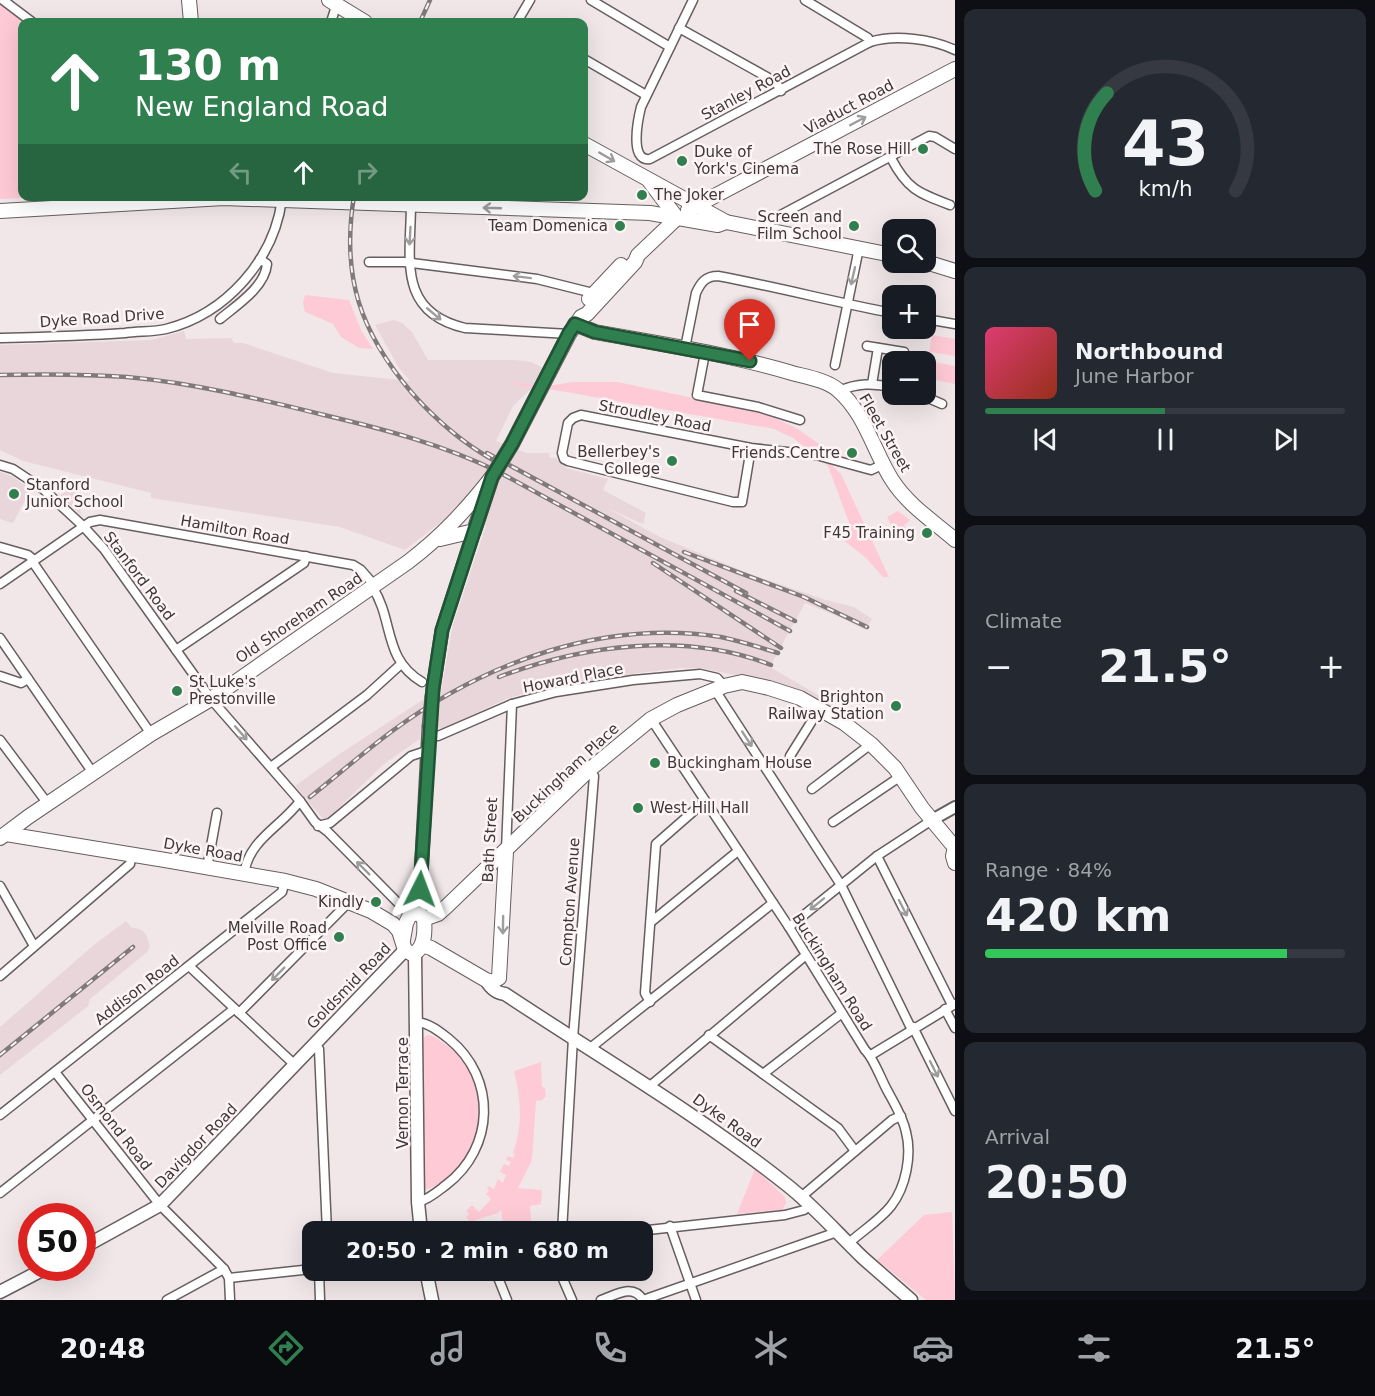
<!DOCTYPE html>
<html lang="en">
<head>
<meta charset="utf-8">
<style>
	:root { --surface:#171b24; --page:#242831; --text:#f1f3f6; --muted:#9ea1a6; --line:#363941; --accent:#307f4f }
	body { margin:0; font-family:"DejaVu Sans",sans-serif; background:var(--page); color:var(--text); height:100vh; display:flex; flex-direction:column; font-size:22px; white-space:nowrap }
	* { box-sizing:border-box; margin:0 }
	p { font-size:20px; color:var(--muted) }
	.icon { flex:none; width:33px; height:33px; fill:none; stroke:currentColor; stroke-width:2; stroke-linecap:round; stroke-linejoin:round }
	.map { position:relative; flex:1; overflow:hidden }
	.side { display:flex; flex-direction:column; gap:9px; padding:9px; background:#0d0f14; width:420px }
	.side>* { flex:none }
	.guide { position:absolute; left:18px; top:18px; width:570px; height:183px; border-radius:12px; box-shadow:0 6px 24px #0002; background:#307f4f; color:#fff; overflow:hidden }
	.controls { position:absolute; left:882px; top:219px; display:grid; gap:12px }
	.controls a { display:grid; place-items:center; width:54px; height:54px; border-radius:12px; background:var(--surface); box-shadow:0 6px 24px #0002; font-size:30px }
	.speed { position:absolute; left:18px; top:1203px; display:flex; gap:12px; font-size:30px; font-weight:700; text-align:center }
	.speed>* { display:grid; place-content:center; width:78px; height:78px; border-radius:50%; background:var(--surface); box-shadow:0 6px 24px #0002; line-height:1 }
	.speed .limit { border:9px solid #d22; background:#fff; color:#111 }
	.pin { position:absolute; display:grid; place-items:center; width:51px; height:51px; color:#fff; margin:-62px -26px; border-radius:50% 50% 50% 0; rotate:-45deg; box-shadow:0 0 6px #0007 }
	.pin .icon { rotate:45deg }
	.me { position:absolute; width:66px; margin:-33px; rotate:3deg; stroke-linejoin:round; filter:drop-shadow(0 0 4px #0008) }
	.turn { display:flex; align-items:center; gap:21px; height:126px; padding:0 18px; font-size:27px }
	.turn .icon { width:78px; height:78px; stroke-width:2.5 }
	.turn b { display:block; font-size:42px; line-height:51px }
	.lanes { display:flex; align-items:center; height:57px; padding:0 18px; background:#0003; justify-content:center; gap:30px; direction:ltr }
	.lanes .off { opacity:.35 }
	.big { font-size:45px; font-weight:700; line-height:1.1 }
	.side .widget { flex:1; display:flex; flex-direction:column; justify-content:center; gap:9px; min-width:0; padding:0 21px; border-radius:12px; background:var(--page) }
	.side .dial { align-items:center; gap:0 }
	.dial svg { height:156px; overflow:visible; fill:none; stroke:var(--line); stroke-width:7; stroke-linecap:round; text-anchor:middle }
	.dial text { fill:var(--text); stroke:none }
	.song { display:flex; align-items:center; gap:18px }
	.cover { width:72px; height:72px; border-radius:9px; background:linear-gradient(135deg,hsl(340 70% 55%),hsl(10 70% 35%)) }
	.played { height:6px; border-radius:3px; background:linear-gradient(90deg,var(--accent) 50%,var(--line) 50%) }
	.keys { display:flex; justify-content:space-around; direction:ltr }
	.heat { display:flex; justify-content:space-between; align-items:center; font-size:33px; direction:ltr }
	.charge { height:9px; border-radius:4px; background:linear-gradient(90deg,#34c759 84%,var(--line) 0) }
	.trip { position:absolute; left:302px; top:1221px; width:351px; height:60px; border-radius:12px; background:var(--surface); box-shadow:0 6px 24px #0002; font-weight:700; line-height:60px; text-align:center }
	.menu { display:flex; height:96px; justify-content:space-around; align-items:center; background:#090b0e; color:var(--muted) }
	.menu .icon { width:42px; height:42px }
	.menu .active { color:var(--accent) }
	.menu b { font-size:27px; color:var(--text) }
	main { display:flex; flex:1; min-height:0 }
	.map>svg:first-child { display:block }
	.built { fill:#e9d6da }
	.green { fill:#fecad5 }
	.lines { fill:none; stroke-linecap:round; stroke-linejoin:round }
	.minor-casing { stroke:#665e5f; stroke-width:11 }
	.tertiary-casing { stroke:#665e5f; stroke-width:14 }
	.secondary-casing { stroke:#665e5f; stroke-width:15 }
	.primary-casing { stroke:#665e5f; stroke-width:16 }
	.trunk-casing { stroke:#665e5f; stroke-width:16 }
	.minor { stroke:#fff; stroke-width:8 }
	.tertiary { stroke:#fff; stroke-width:10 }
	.secondary { stroke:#fff; stroke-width:12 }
	.primary { stroke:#fff; stroke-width:14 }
	.trunk { stroke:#fff; stroke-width:14 }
	.rail-casing { stroke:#807a7b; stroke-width:4.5 }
	.rail { stroke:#fef4f6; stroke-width:2; stroke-dasharray:7; stroke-linecap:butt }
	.secondary-bridge-casing { stroke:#665e5f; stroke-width:15; stroke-linecap:butt }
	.secondary-bridge { stroke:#fff; stroke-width:12 }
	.oneway { stroke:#9e9c9c }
	.route-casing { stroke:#1f5333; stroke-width:15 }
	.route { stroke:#307f4f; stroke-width:10 }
	.poi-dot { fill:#307f4f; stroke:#fef4f6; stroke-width:2 }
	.labels { text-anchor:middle; stroke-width:5; stroke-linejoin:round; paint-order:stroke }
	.street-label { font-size:15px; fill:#3c3839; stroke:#fef4f6 }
	.poi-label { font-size:15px; fill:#3c3839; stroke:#fef4f6; text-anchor:end }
</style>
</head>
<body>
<main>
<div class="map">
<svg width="955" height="1300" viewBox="0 0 955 1300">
	<rect width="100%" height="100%" fill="#f1e7e9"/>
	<g class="built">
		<polygon points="394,320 402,323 412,332 428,360 515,360 531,362 543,368 531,389 513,406 496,441 527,453 549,453 550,458 556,458 566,468 608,479 603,490 646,513 643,524 607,508 660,537 755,576 826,600 854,607 872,619 865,630 846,620 805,603 770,667 842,709 853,717 851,721 797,691 782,685 701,668 682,668 638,673 539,689 506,699 444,728 439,728 437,725 438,694 441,692 453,624 486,526 460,507 405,550 340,527 151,498 151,493 23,461 0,450 0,345 151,340 184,331 186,339 231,338 234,343 243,343 333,373 410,381 399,368 375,325"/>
		<polygon points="0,472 11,476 31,489 13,523 0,519"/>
		<polygon points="76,485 81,515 60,495"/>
		<polygon points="424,699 420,739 385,763 325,821 295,786 338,755"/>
		<polygon points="126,921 131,927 141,930 146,934 150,947 147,952 90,999 88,1006 0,1075 0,1027 95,944"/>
	</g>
	<g class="green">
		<polygon points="0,4 24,22 22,196 52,197 0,199"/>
		<polygon points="305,295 349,300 361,330 373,349 359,348 341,337 333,324 305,312 303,303"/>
		<polygon points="932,335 955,339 955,356 929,352"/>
		<polygon points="928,361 955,366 955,384 926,378"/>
		<polygon points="513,382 548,386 573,382 618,382 767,414 798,429 819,444 819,453 841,474 889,577 883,577 866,558 842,539 848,528 849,530 851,528 828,466 793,438 774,429 549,389 514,385"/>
		<polygon points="898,511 910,520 904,526 909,531 899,541 887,517"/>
		<path d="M428,1035c9,2 16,9 24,14 37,31 36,93 -1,125 -8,7 -17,14 -27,16l-3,-133 3,-20z"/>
		<path d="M541,1062l1,25 3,1 1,8 -4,4 -6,1 -4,59 -14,28 24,2 -1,14 -11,2 2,24 -4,1 -1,-10 -24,2 -2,-13 -3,3 -28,9 -4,-5 3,-3 -3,-3 6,-6 7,7 12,-13 -5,-5 3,-3 -2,-2 2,-3 5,3 4,-10 5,4 3,-8 -6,-3 4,-8 5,2 2,-4 -5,-2 2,-4 5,2 2,-4 -2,-1c10,-28 8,-54 1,-82z"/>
		<polygon points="755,1169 785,1197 786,1203 782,1210 737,1214"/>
		<polygon points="952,1212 955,1300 926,1300 877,1260 924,1215"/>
	</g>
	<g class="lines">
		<defs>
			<g id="minor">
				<polyline points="3,0 32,22"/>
				<polyline points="591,0 670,47"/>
				<path d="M693,0l-52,107c-3,12 -12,55 9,52l220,-117c25,-8 62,-3 85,8"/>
				<polyline points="805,0 868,38 870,42"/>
				<polyline points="331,22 337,3"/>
				<polyline points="517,22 530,0"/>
				<polyline points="679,28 767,77 777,84 781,91"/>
				<polyline points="584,59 646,95"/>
				<path d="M891,158c16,31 27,35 59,47"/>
				<path d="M411,203c0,54 -15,109 54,125l104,6"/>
				<polyline points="768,229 770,223 775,218 929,136 935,137 955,149"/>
				<polyline points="369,262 404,262 537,279 597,294"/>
				<path d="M220,319c17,-14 45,-32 47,-55l-7,-5"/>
				<polyline points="926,319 955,324"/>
				<path d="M0,338c41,-1 83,-2 125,-5 13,-2 28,-1 41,-4 60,-15 108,-69 116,-130"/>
				<polyline points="867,346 904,352"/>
				<path d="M685,348l11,-55c5,-11 10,-17 22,-17 59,11 116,26 174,37"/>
				<polyline points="705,353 697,395 758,407 800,420"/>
				<polyline points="835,365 859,248"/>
				<polyline points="872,384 878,348"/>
				<path d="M839,391c18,-8 34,-8 53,-4"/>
				<polyline points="919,394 942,404"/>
				<polyline points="751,448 742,502 733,502 568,461 564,459 562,453 568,423 573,418 581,415 751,448 816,455 871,470 884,464"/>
				<polyline points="0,465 13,469 43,489 83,526 104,549 211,699 300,801 315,822 327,831 410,915"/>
				<polyline points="0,547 28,555 34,560"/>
				<polyline points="32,561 151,734"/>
				<polyline points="0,584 90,522 100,520 353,565 361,570 375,586"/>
				<path d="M373,588c21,33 10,71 49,94"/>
				<polyline points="0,638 93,773"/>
				<polyline points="176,650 304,563 306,556"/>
				<polyline points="0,676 21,683 28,679"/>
				<polyline points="715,690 841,885 911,1028"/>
				<path d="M651,719l138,208 76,123c8,7 16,29 22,40 7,13 16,27 19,42 6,23 0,55 -15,74 -11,14 -29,25 -42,37"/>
				<polyline points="429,736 438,736 512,704 556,692 633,680 700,674 717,678 724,686"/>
				<polyline points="0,740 48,804"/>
				<polyline points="790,756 820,708"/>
				<polyline points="271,767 367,695 400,665"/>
				<polyline points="812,789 871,744"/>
				<polyline points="833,822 901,776"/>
				<polyline points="318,826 330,823 411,756 423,752 427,752"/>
				<polyline points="506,850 512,704"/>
				<polyline points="877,856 952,1005"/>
				<polyline points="207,868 217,813"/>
				<path d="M244,874c5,-35 37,-47 56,-73"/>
				<polyline points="0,886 34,946"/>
				<polyline points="651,922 738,851"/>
				<polyline points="789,927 877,856 932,820"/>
				<polyline points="189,966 295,1065"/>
				<polyline points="0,976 130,864 132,855"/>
				<polyline points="650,1002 645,993 656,844 704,802"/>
				<polyline points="945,1009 955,1028"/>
				<polyline points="239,1013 349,902"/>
				<path d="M417,1022c12,1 23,10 32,17 48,39 46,109 -3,146 -8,6 -18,15 -28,17"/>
				<polyline points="913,1027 955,1111"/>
				<polyline points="709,1035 838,1128 855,1151"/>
				<polyline points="315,1044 319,1049 327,1232"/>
				<polyline points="589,1049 773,903"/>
				<polyline points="871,1055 955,1004"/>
				<polyline points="55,1072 160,1205 224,1269 229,1278 230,1300"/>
				<polyline points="763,1074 842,1013"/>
				<polyline points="650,1086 806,955"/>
				<polyline points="0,1115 282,892 285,881"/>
				<polyline points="0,1193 234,1009"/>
				<polyline points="801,1197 892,1120 901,1116"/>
				<polyline points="670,1226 696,1300"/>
				<polyline points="562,1232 573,1038 594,776 589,770"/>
				<polyline points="630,1232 785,1215 804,1210 810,1205"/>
				<polyline points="319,1270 320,1300"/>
				<polyline points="495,1270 507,1300"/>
				<polyline points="559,1270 572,1300"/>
				<polyline points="229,1278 312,1269"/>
				<polyline points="167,1300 224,1269"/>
				<path d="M601,1300c15,-5 32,-17 42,0"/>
				<polyline points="643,1300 837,1232"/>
			</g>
			<polyline id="tertiary" points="932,820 955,807"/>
			<g id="secondary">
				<polyline points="432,696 442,630 474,531"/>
				<polyline points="419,913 429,727"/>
				<polyline points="415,953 418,1202 421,1232"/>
				<path d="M486,980c4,7 10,13 19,14 95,63 193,120 282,191 28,22 51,49 76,73 16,14 32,28 48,42"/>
				<polyline points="82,1248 160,1205 405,950"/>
				<polyline points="426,1270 432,1300"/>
				<polyline points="0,1292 46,1268"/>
			</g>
			<g id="primary">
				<polyline points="589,299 621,265"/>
				<path d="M575,324l20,8c66,12 133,22 197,41 15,4 34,7 46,17 27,23 36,62 54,90 16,25 41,41 63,60"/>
				<polyline points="440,539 474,531 492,477 512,444 569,334 581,317 587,314 635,262 638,255 677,218"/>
				<path d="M6,834l159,26 120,21 31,8 55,22 22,13 6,7 6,19 7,4c13,-4 13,-24 12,-35"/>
				<path d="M0,838l28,-21 123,-83 60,-35 197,-137c34,-26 58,-52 84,-85"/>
				<polyline points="955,846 953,856 955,863"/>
				<polyline points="424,919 438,914 447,906 589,770 651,719 677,705 724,686 742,682 769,688 800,698 844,723 871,744 895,768 922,808 951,843 955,845"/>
				<polyline points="403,940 406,923 410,915 419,913 424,919"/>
				<polyline points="422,945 431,948 486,980 492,982 499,978 506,852"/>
			</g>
			<g id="trunk">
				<polyline points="189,0 191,22"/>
				<polyline points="329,0 365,22"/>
				<polyline points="584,144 726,222 892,255"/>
				<polyline points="650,182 677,218"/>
				<polyline points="688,210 955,69"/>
				<polyline points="0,211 224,198 650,213 718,225 726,222"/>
				<polyline points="926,262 955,271"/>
			</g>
		</defs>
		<use href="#minor" class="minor-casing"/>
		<use href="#tertiary" class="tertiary-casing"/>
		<use href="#secondary" class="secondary-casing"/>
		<use href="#primary" class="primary-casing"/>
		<use href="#trunk" class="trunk-casing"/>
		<use href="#minor" class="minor"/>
		<use href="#tertiary" class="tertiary"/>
		<use href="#secondary" class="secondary"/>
		<use href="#primary" class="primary"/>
		<use href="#trunk" class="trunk"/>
		<defs>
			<g id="rail">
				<polyline points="420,22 430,0"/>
				<path d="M354,196c-13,80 6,136 58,197 23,26 51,50 81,67"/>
				<path d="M0,375c42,-1 85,-1 127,2 67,6 132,22 197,38 59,14 117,29 173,56l293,160"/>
				<polyline points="487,453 746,593"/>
				<polyline points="684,552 804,597 867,627"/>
				<polyline points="653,563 781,648"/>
				<polyline points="736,591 795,621"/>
				<path d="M499,677c84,-32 186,-46 272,-12"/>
				<path d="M310,797c28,-22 56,-47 85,-68 93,-68 210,-110 326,-92 19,4 38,10 57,16"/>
				<polyline points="0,1055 133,947"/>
			</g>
		</defs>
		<use href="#rail" class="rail-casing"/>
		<use href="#rail" class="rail"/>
		<defs>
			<polyline id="secondary-bridge" points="429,727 432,696"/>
		</defs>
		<use href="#secondary-bridge" class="secondary-bridge-casing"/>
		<use href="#secondary-bridge" class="secondary-bridge"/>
	</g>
	<defs><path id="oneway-shaft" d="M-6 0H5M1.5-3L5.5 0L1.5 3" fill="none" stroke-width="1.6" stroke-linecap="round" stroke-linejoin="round" transform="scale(1.5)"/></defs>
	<g class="oneway">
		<use href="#oneway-shaft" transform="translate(858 121) rotate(-28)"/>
		<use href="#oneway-shaft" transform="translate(607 157) rotate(30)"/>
		<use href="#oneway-shaft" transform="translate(492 208) rotate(-178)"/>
		<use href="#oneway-shaft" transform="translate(410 236) rotate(93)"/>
		<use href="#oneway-shaft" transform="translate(853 276) rotate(103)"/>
		<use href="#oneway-shaft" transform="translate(522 277) rotate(-173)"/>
		<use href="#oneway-shaft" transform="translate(434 314) rotate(40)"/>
		<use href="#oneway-shaft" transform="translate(241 733) rotate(49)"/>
		<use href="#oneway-shaft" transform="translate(747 739) rotate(57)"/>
		<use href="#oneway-shaft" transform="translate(363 868) rotate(-135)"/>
		<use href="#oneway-shaft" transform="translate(817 904) rotate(141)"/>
		<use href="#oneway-shaft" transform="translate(903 908) rotate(63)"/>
		<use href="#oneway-shaft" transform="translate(503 925) rotate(91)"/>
		<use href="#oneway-shaft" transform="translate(278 974) rotate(135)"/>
		<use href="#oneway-shaft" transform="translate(934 1069) rotate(63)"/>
	</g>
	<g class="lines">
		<defs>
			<polyline id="route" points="420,889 433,688 442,630 492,477 512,444 569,333 575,324 595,332 750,361"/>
		</defs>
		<use href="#route" class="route-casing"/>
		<use href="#route" class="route"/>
	</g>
	<g class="poi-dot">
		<circle cx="923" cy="149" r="6"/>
		<circle cx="682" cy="161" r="6"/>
		<circle cx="642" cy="195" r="6"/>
		<circle cx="620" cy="226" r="6"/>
		<circle cx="854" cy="226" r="6"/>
		<circle cx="852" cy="453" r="6"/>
		<circle cx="672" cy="461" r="6"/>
		<circle cx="14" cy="494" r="6"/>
		<circle cx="927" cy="533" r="6"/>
		<circle cx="177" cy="691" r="6"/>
		<circle cx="896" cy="706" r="6"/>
		<circle cx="655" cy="763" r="6"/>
		<circle cx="638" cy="808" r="6"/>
		<circle cx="376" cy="902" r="6"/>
		<circle cx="339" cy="937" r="6"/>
	</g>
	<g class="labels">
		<g class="street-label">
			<text transform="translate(746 93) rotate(-28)" y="5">Stanley Road</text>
			<text transform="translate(849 107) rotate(-28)" y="5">Viaduct Road</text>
			<text transform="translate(102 318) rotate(-4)" y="5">Dyke Road Drive</text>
			<text transform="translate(655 416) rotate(11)" y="5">Stroudley Road</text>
			<text transform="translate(885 433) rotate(60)" y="5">Fleet Street</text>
			<text transform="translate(235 530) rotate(10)" y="5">Hamilton Road</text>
			<text transform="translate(139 576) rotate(53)" y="5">Stanford Road</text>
			<text transform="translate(299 618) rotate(-34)" y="5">Old Shoreham Road</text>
			<text transform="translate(573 678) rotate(-11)" y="5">Howard Place</text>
			<text transform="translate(566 773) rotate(-43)" y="5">Buckingham Place</text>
			<text transform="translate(490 840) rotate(-87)" y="5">Bath Street</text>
			<text transform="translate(203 850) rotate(10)" y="5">Dyke Road</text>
			<text transform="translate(570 902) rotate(-86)" y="5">Compton Avenue</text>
			<text transform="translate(832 972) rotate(58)" y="5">Buckingham Road</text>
			<text transform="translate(349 986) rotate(-46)" y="5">Goldsmid Road</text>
			<text transform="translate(137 990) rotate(-38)" y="5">Addison Road</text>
			<text transform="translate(403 1093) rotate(-90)" y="5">Vernon Terrace</text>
			<text transform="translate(727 1121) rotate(36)" y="5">Dyke Road</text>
			<text transform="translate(116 1127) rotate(52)" y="5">Osmond Road</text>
			<text transform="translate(196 1146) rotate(-46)" y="5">Davigdor Road</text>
		</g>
		<g class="poi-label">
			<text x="911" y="154">The Rose Hill</text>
			<text x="694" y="157" text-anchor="start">Duke of<tspan x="694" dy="17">York's Cinema</tspan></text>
			<text x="654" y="200" text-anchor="start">The Joker</text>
			<text x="842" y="222">Screen and<tspan x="842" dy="17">Film School</tspan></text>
			<text x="608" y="231">Team Domenica</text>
			<text x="660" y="457">Bellerbey's<tspan x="660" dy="17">College</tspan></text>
			<text x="840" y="458">Friends Centre</text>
			<text x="26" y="490" text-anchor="start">Stanford<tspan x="26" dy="17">Junior School</tspan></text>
			<text x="915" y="538">F45 Training</text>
			<text x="189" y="687" text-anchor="start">St Luke's<tspan x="189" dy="17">Prestonville</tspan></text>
			<text x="884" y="702">Brighton<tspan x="884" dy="17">Railway Station</tspan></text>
			<text x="667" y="768" text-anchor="start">Buckingham House</text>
			<text x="650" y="813" text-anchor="start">West Hill Hall</text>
			<text x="364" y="907">Kindly</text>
			<text x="327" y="933">Melville Road<tspan x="327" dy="17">Post Office</tspan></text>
		</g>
	</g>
</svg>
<div class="controls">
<a><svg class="icon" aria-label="search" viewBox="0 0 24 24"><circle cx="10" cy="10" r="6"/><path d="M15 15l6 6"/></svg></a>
<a>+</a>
<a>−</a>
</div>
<div class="speed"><div class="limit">50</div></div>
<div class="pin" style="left:750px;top:361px;background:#d93025"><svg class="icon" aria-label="arrive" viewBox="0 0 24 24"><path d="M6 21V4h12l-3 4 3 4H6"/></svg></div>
<svg class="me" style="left:420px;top:889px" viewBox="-20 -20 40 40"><path d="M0-17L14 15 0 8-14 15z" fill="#307f4f" stroke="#fff" stroke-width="4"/></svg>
<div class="trip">20:50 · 2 min · 680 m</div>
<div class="guide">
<div class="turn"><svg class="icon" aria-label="ahead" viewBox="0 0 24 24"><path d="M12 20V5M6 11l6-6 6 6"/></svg><div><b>130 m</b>New England Road</div></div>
<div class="lanes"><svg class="icon off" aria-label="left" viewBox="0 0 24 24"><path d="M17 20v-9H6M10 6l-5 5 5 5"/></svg><svg class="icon" aria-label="ahead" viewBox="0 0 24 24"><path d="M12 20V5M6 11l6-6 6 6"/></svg><svg class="icon off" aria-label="right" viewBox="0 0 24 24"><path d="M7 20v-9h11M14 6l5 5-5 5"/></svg></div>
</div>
</div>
<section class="side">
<div class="widget dial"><svg viewBox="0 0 100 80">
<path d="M14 69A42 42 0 1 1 86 69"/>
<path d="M14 69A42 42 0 0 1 20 19" stroke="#307f4f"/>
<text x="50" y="56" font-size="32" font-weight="700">43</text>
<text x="50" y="72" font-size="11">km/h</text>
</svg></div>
<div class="widget">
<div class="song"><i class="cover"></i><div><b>Northbound</b><p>June Harbor</p></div></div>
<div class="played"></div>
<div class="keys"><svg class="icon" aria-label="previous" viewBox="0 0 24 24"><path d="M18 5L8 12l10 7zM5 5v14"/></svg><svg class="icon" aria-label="pause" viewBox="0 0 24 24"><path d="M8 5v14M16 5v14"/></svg><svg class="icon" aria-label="next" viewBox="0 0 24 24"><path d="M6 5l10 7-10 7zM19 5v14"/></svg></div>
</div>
<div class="widget"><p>Climate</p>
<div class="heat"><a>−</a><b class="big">21.5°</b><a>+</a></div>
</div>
<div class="widget"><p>Range · 84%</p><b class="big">420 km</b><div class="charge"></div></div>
<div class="widget"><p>Arrival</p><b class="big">20:50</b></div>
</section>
</main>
<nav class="menu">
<b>20:48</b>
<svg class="icon active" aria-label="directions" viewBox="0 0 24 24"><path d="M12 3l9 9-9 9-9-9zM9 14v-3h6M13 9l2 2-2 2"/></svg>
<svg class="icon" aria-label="music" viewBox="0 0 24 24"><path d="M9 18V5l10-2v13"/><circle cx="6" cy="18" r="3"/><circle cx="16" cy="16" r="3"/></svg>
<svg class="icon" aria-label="phone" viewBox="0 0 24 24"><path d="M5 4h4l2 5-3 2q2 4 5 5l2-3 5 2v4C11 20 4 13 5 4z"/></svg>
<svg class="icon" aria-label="climate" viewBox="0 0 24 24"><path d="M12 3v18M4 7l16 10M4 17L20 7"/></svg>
<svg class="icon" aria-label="car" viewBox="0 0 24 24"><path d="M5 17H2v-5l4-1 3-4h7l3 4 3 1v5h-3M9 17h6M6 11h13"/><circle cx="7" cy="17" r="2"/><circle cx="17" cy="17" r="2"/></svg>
<svg class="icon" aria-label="filters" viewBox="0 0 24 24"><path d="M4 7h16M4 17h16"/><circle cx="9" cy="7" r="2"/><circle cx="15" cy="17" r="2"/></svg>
<b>21.5°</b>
</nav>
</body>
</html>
